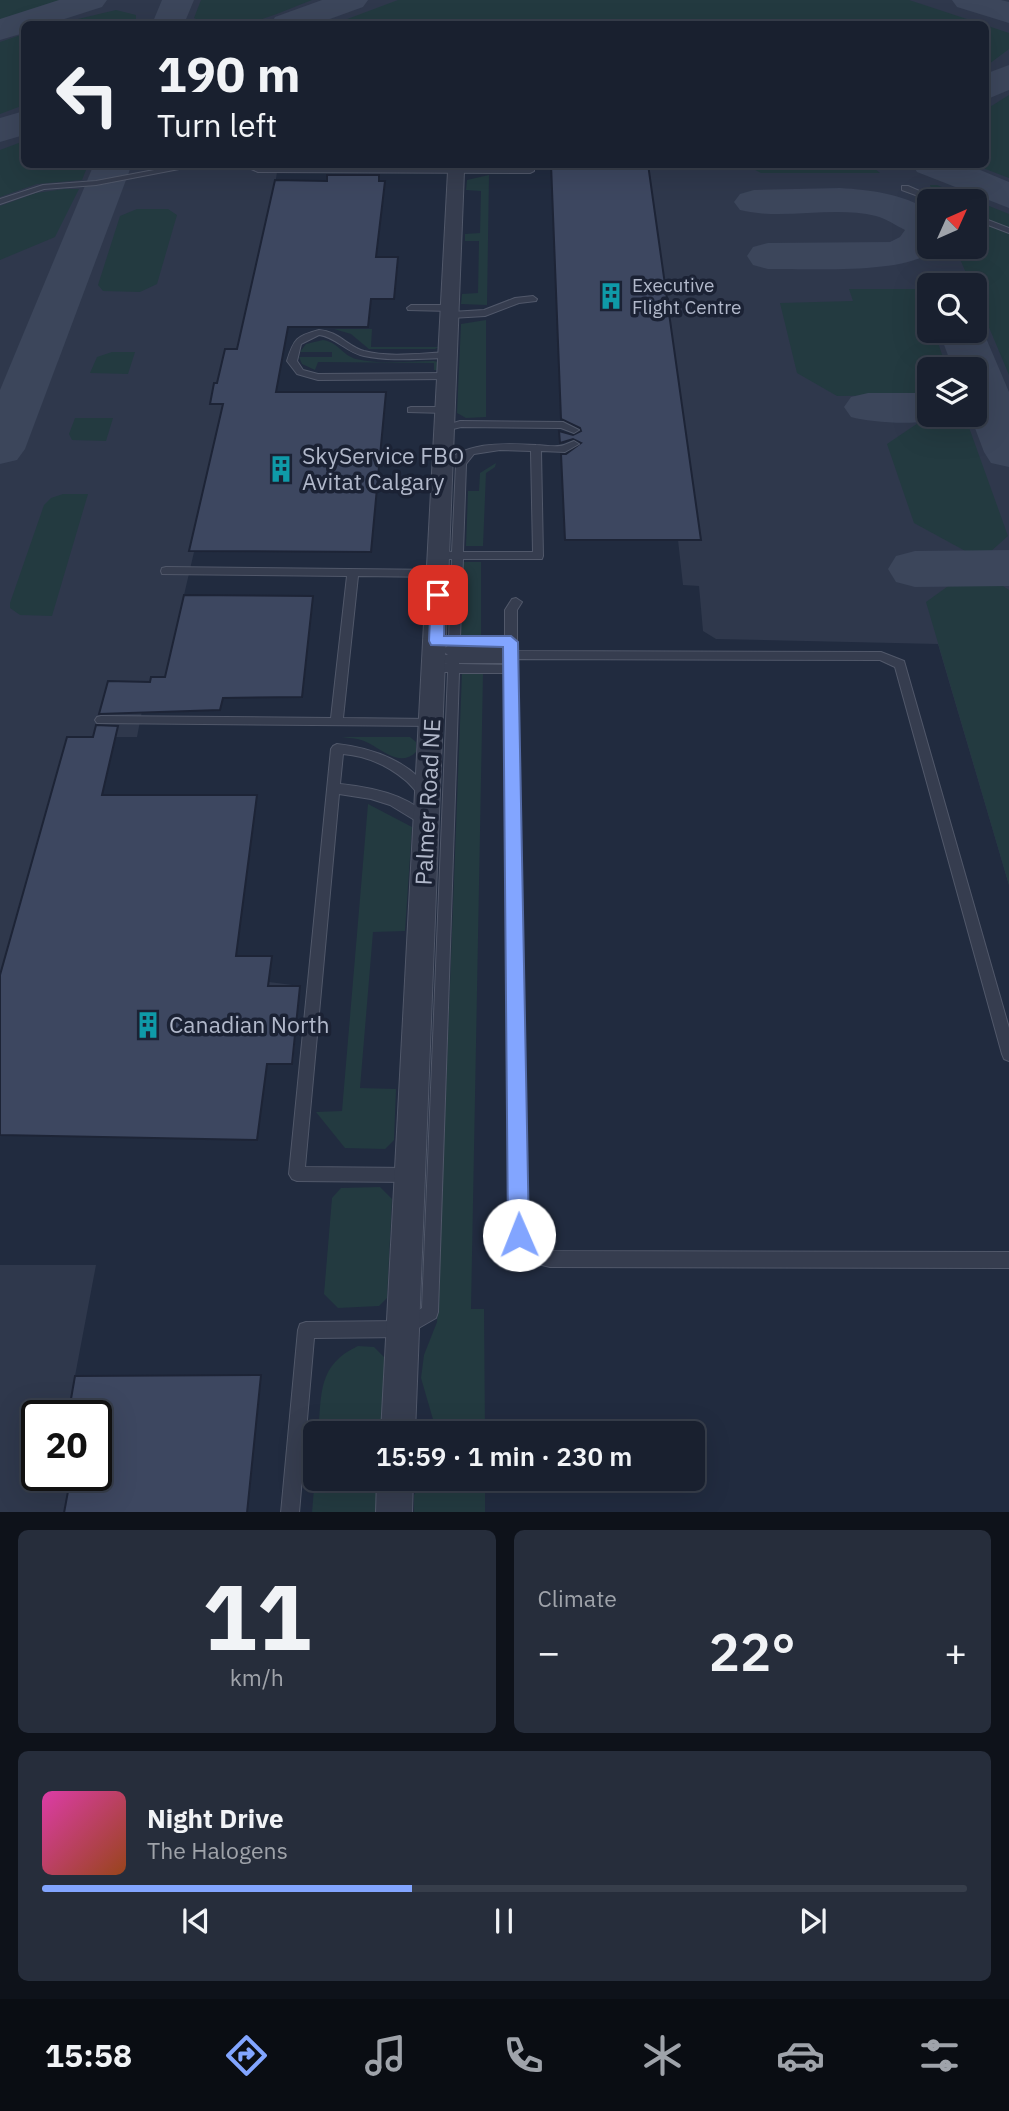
<!DOCTYPE html>
<html lang="en">
<head>
<meta charset="utf-8">
<style>
	:root { --surface:#19202f; --page:#262d3b; --text:#f1f3f6; --muted:#9fa3aa; --line:#373e4b; --accent:#82a5ff }
	body { margin:0; font-family:"IBM Plex Sans",sans-serif; background:var(--page); color:var(--text); height:100vh; display:flex; flex-direction:column; font-size:26px; white-space:nowrap }
	* { box-sizing:border-box; margin:0 }
	p { font-size:23px; color:var(--muted) }
	.icon { flex:none; width:38px; height:38px; fill:none; stroke:currentColor; stroke-width:2; stroke-linecap:round; stroke-linejoin:round }
	.map { position:relative; height:1512px; overflow:hidden }
	.panel { display:flex; flex-direction:column; gap:18px; padding:18px; background:#0e121a; flex:1 }
	.panel>* { flex:none }
	.hud { position:absolute; left:21px; top:21px; width:968px; height:147px; border-radius:10px; box-shadow:0 7px 28px #0002,0 0 0 2px var(--line); background:#19202f; color:var(--text); overflow:hidden }
	.needle { width:46px; rotate:45deg }
	.tools { position:absolute; left:917px; top:189px; display:grid; gap:14px }
	.tools a { display:grid; place-items:center; width:70px; height:70px; border-radius:10px; background:var(--surface); box-shadow:0 7px 28px #0002,0 0 0 2px var(--line); font-size:35px }
	.speed { position:absolute; left:21px; top:1400px; display:flex; gap:14px; font-size:35px; font-weight:700; text-align:center }
	.speed>* { display:grid; place-content:center; width:91px; height:91px; border-radius:50%; background:var(--surface); box-shadow:0 7px 28px #0002,0 0 0 2px var(--line); line-height:1 }
	.speed .limit { border:4px solid #111; border-radius:10px; background:#fff; color:#111 }
	.pin { position:absolute; display:grid; place-items:center; width:60px; height:60px; color:#fff; margin:-30px; border-radius:14px; box-shadow:0 4px 10px #0006 }
	.me { position:absolute; width:77px; margin:-38px; rotate:359deg; stroke-linejoin:round; filter:drop-shadow(0 0 5px #0008) }
	.turn { display:flex; align-items:center; gap:24px; height:147px; padding:0 21px; font-size:32px }
	.turn .icon { width:91px; height:91px; stroke-width:2.5 }
	.turn b { display:block; font-size:49px; line-height:60px }
	.big { font-size:52px; font-weight:600; line-height:1.1 }
	.panel .tile { flex:1; display:flex; flex-direction:column; justify-content:center; gap:10px; min-width:0; padding:0 24px; border-radius:10px; background:var(--page) }
	.panel .dial { align-items:center; gap:0 }
	.dial b { font-size:91px; line-height:1 }
	.song { display:flex; align-items:center; gap:21px }
	.cover { width:84px; height:84px; border-radius:10px; background:linear-gradient(135deg,hsl(320 70% 55%),hsl(20 70% 35%)) }
	.played { height:7px; border-radius:4px; background:linear-gradient(90deg,var(--accent) 40%,var(--line) 40%) }
	.keys { display:flex; justify-content:space-around; direction:ltr }
	.heat { display:flex; justify-content:space-between; align-items:center; font-size:38px; direction:ltr }
	.panel .tiles { flex:1; display:grid; gap:18px; grid-template-columns:1fr 1fr }
	.tile:last-child { grid-column:span 2 }
	.trip { position:absolute; left:303px; top:1421px; width:402px; height:70px; border-radius:10px; background:var(--surface); box-shadow:0 7px 28px #0002,0 0 0 2px var(--line); font-weight:600; line-height:70px; text-align:center }
	.tab-bar { display:flex; height:112px; justify-content:space-around; align-items:center; background:#0a0d13; color:var(--muted) }
	.tab-bar .icon { width:49px; height:49px }
	.tab-bar .active { color:var(--accent) }
	.tab-bar b { font-size:32px; color:var(--text) }
	.map>svg:first-child { display:block }
	.airport { fill:#2f384c; fill-rule:evenodd }
	.green { fill:#233a40 }
	.lines { fill:none; stroke-linecap:round; stroke-linejoin:round }
	.taxiway { fill:#3c465b; fill-rule:evenodd }
	.building { fill:#3d4760; stroke:#1d2436; stroke-width:2 }
	.lane-casing { stroke:#51586a; stroke-width:2 }
	.street-casing { stroke:#51586a; stroke-width:2 }
	.lane { fill:#363d4f; fill-rule:evenodd }
	.street { fill:#363d4f; fill-rule:evenodd }
	.route { fill:#82a5ff; stroke:#546ba6; stroke-width:2 }
	.labels { text-anchor:middle; stroke-width:7; stroke-linejoin:round; paint-order:stroke }
	.far-poi-label { font-size:19px; fill:#b1b8ca; stroke:#1b2234; text-anchor:start }
	.poi-label { font-size:23px; fill:#b1b8ca; stroke:#1b2234; text-anchor:start }
	.street-label { font-size:23px; fill:#b1b8ca; stroke:#1b2234 }
</style>
</head>
<body>
<div class="map">
<svg width="1009" height="1513" viewBox="0 0 1009 1513">
	<rect width="100%" height="100%" fill="#212b3f"/>
	<g class="airport">
		<path d="M0,0h1009v885l-71,-241 -222,-5 -13,-8 -4,-45 -16,-1 -5,-45 23,-1 -53,-374 337,-1v-140h-961v140l400,1 -146,1 -4,25h110l-14,113h-122l-11,45h-12l9,10 -24,44 51,1 3,-12h122l-15,160h-177l-10,43 129,1 -11,101 -79,1 -3,12 -78,1 -5,26h-22l-13,57 155,1 -21,161h36l-3,26 31,4 -7,78h-26l-10,76 -257,-5zM929,201h46v46h-46zM929,285h46v46h-46zM929,369h46v46h-46z"/>
		<path d="M0,1265h96l-21,111 186,-1 -14,137h-247zM37,1416h59v59h-59z"/>
	</g>
	<g class="green">
		<polygon points="0,0 65,0 0,21"/>
		<path d="M201,0h111c-37,14 -79,37 -118,18z"/>
		<polygon points="398,0 909,0 982,24 334,24"/>
		<polygon points="116,10 136,15 136,24 57,24"/>
		<polygon points="985,25 1009,33 1009,49 985,67"/>
		<polygon points="24,34 24,105 0,114 0,42"/>
		<polygon points="1009,95 1009,178 975,165 985,164 985,110"/>
		<polygon points="24,141 24,164 88,165 82,180 37,184 0,197 0,150"/>
		<polygon points="746,165 870,165 880,173 761,173"/>
		<polygon points="489,175 487,305 461,304 462,294 478,293 479,241 465,241 465,234 480,233 481,191 466,190 467,180"/>
		<polygon points="930,185 937,185 1009,214 1009,375 975,294 975,285 971,285 955,247 975,247 975,201 935,201"/>
		<polygon points="65,189 79,189 55,237 0,260 0,206 36,193"/>
		<polygon points="137,209 168,209 177,215 157,284 140,292 103,291 98,285 120,216"/>
		<polygon points="849,289 919,289 929,318 929,331 934,331 947,369 929,369 929,388 921,395 837,396 797,373 780,303 853,301"/>
		<polygon points="486,320 486,417 466,418 457,413 461,324"/>
		<polygon points="334,329 372,329 371,347 439,347 435,349 369,349 351,334"/>
		<path d="M323,340c15,2 19,15 33,19 24,6 53,2 78,2l4,1 -1,8h-3v-7l-116,-1 -3,8 -13,-6 -3,-7h33v-5h-32l6,-8z"/>
		<polygon points="112,352 135,352 128,374 90,373 97,357"/>
		<polygon points="75,418 113,418 106,441 72,440 69,434"/>
		<polygon points="924,419 966,419 1008,536 989,553 969,553 914,523 887,444"/>
		<polygon points="496,463 495,467 486,473 483,546 466,546 468,491 479,491 480,473"/>
		<polygon points="63,494 88,494 52,616 20,615 10,608 10,603 44,505 51,498"/>
		<rect x="461" y="562" width="20" height="75"/>
		<polygon points="951,584 1000,584 1009,590 1009,885 926,602"/>
		<polygon points="462,672 483,673 471,1309 484,1309 485,1433 437,1433 421,1378 424,1355 437,1322"/>
		<path d="M341,737h69l6,5v10c-17,17 -36,-5 -52,-11 -7,-3 -16,-3 -23,-4z"/>
		<polygon points="368,804 412,827 405,931 373,932 360,1088 396,1089 394,1140 385,1149 345,1148 316,1112 342,1111"/>
		<polygon points="380,1187 392,1199 387,1298 379,1306 338,1308 324,1294 332,1198 341,1188"/>
		<path d="M358,1346l16,1 12,12 -4,74h-64c4,-39 -1,-68 40,-87z"/>
		<polygon points="315,1476 315,1479 379,1479 377,1512 312,1513"/>
		<polygon points="424,1479 485,1479 485,1512 414,1512 414,1495"/>
	</g>
	<g class="lines">
		<g class="taxiway">
			<polygon points="59,0 107,0 102,7 49,24 24,24 24,33 0,40 0,19"/>
			<polygon points="162,0 194,0 184,24 152,24"/>
			<polygon points="322,0 368,0 363,7 316,24 271,24 275,17"/>
			<polygon points="952,0 1001,0 1009,2 1009,23 957,7"/>
			<polygon points="1009,65 1009,90 985,100 985,74"/>
			<polygon points="24,111 24,135 0,142 0,118"/>
			<polygon points="94,164 132,164 25,449 17,460 0,464 0,390"/>
			<polygon points="912,164 966,164 1009,182 1009,208 917,172"/>
			<path d="M840,188c31,2 62,6 89,22v37h6c-20,29 -130,21 -167,22l-15,-4 -6,-9 6,-9 15,-4 122,-1 10,-5 5,-7c-10,-5 -18,-11 -29,-14 -45,-11 -92,5 -136,-6l-6,-8 6,-8 14,-4z"/>
			<polygon points="975,321 983,331 1009,392 1009,467 991,463 984,452 970,415 975,415 975,369 953,369 939,331 975,331"/>
			<path d="M868,393h61v22h19c-19,12 -75,8 -97,2l-7,-10 7,-10z"/>
			<polygon points="1009,550 1009,586 915,587 896,582 888,569 896,556 915,551"/>
		</g>
	</g>
	<g class="building">
		<polygon points="551,164 648,164 701,540 565,540 561,454 566,454 581,443 573,439 560,443 559,431 573,435 581,431 580,428 561,419"/>
		<polygon points="327,175 379,175 379,181 385,181 376,257 398,257 394,299 371,299 368,327 288,327 276,392 386,392 371,552 189,551 223,404 210,404 214,383 217,383 225,349 237,349 275,180 327,181"/>
		<polygon points="184,595 313,596 302,697 223,698 220,710 99,714 108,681 150,682 151,677 165,677"/>
		<polygon points="96,725 118,726 102,795 257,795 236,956 272,956 268,986 300,986 292,1064 267,1064 257,1140 0,1135 0,975 67,737 93,737"/>
		<polygon points="261,1375 247,1513 64,1513 71,1475 96,1475 96,1416 68,1416 75,1376"/>
	</g>
	<g class="lines">
		<defs>
			<g id="lane">
				<polygon points="186,164 205,164 96,185 44,189 0,204 0,199 43,185 96,181"/>
				<polygon points="240,164 251,164 259,168 526,169 526,164 534,164 534,171 530,173 258,172"/>
				<polygon points="902,186 908,186 942,201 932,201 902,190"/>
				<polygon points="975,215 1009,228 1009,233 975,220"/>
				<polygon points="533,296 537,299 536,301 519,303 485,316 451,318 447,315 451,312 484,310 515,298"/>
				<polygon points="411,305 451,305 455,308 451,311 408,310 407,308"/>
				<path d="M319,330c19,1 28,16 45,21 27,7 58,2 85,1l5,3 -5,3c-28,0 -57,4 -85,-2 -17,-3 -28,-19 -45,-21l-18,9 -4,17 6,9 15,4 130,-1 5,3 -5,3 -130,1 -21,-6 -10,-13c7,-22 9,-25 32,-31z"/>
				<polygon points="411,407 446,407 451,410 446,413 408,412 408,408"/>
				<polygon points="460,421 563,422 579,430 574,433 561,428 461,427 453,429 448,435 442,435 440,433 447,425"/>
				<path d="M574,441l5,3 -14,8 -24,-1 2,105 -1,3h-79l-3,78h45v-27l7,-11 4,-1 6,4 -5,8v41l364,1 23,9 105,367v33l-5,-2 -2,-5 -107,-387 -15,-7 -363,-1 9,565c2,15 9,24 24,27l459,1v16l-459,-1c-24,-5 -37,-18 -40,-43l-4,-551h-47l-21,639 -2,6 -33,19 -89,1 -15,175h-18l17,-183 2,-6 6,-2 95,-1 21,-13 26,-636h-13l-6,-4 6,-4 13,-1h-13l-6,-4 6,-4h13l-6,-5 7,-5 -7,-4 2,-3 5,-1 3,-78h-12l-5,-4 5,-4 12,1 4,-88 2,-3 -15,11 -5,-3c24,-28 64,-26 98,-24 9,0 20,3 28,0 3,-1 7,-3 10,-4zM500,450l31,1 2,101h-70l3,-88 8,-10zM460,645h45v2l-45,-1zM459,663h47v2l-47,-1z"/>
				<polygon points="166,567 443,570 444,573 443,576 439,577 358,576 343,718 431,719 435,720 437,723 435,726 97,723 95,720 97,717 101,716 331,718 347,576 162,574 161,571 162,568"/>
				<path d="M337,744c36,4 76,18 96,51l-2,3c-11,3 -17,-11 -26,-18 -18,-15 -39,-24 -62,-26l-3,30c30,3 74,11 92,38l-1,4 -5,1 -36,-22 -19,-6 -32,-5 -34,373 105,1 5,2 3,5 -3,5 -5,2 -113,-1 -5,-2 -3,-5 42,-425 2,-3z"/>
			</g>
			<g id="street">
				<polygon points="456,166 464,171 415,1433 381,1433 448,171"/>
				<polygon points="377,1479 413,1479 412,1513 376,1513"/>
			</g>
		</defs>
		<use href="#lane" class="lane-casing"/>
		<use href="#street" class="street-casing"/>
		<use href="#lane" class="lane"/>
		<use href="#street" class="street"/>
	</g>
	<polygon class="route" points="438,590 445,595 444,636 511,636 518,642 529,1235 526,1242 519,1245 511,1242 508,1235 503,647 431,645 429,641 431,595"/>
	<defs>
		<symbol id="building-bare" viewBox="-9 -9 18 18"><path d="M-4-6H4V6H1V3H-1V6H-4ZM-2.5-4.3h1.7v1.8h-1.7ZM.8-4.3h1.7v1.8H.8ZM-2.5-1h1.7V.8h-1.7ZM.8-1h1.7V.8H.8Z" fill="#0f9aa8" stroke="#1b2234" stroke-width="2.5" paint-order="stroke"/></symbol>
	</defs>
	<g fill-rule="evenodd">
		<use href="#building-bare" x="592" y="277" width="38" height="38"/>
		<use href="#building-bare" x="262" y="450" width="38" height="38"/>
		<use href="#building-bare" x="129" y="1006" width="38" height="38"/>
	</g>
	<g class="labels">
		<g class="far-poi-label">
			<text x="632" y="292">Executive<tspan x="632" dy="22">Flight Centre</tspan></text>
		</g>
		<g class="poi-label">
			<text x="302" y="464">SkyService FBO<tspan x="302" dy="26">Avitat Calgary</tspan></text>
			<text x="169" y="1033">Canadian North</text>
		</g>
		<g class="street-label">
			<text transform="translate(428 802) rotate(-87)" y="8">Palmer Road NE</text>
		</g>
	</g>
</svg>
<div class="tools">
<a><svg class="needle" viewBox="-14 -14 28 28"><path d="M0-13l5 13h-10z" fill="#e53935"/><path d="M0 13l5-13h-10z" fill="#9fa3aa"/></svg></a>
<a><svg class="icon" aria-label="search" viewBox="0 0 24 24"><circle cx="10" cy="10" r="6"/><path d="M15 15l6 6"/></svg></a>
<a><svg class="icon" aria-label="layers" viewBox="0 0 24 24"><path d="M12 4l9 5-9 5-9-5zM3 14l9 5 9-5"/></svg></a>
</div>
<div class="speed"><div class="limit">20</div></div>
<div class="pin" style="left:438px;top:595px;background:#d93025"><svg class="icon" aria-label="arrive" viewBox="0 0 24 24"><path d="M6 21V4h12l-3 4 3 4H6"/></svg></div>
<svg class="me" style="left:519px;top:1235px" viewBox="-20 -20 40 40"><circle r="19" fill="#fff"/><path d="M0-13L10 11 0 6-10 11z" fill="#82a5ff"/></svg>
<div class="trip">15:59 · 1 min · 230 m</div>
<div class="hud">
<div class="turn"><svg class="icon" aria-label="left" viewBox="0 0 24 24"><path d="M17 20v-9H6M10 6l-5 5 5 5"/></svg><div><b>190 m</b>Turn left</div></div>
</div>
</div>
<section class="panel">
<div class="tiles">
<div class="tile dial"><b>11</b><p>km/h</p></div>
<div class="tile"><p>Climate</p>
<div class="heat"><a>−</a><b class="big">22°</b><a>+</a></div>
</div>
<div class="tile">
<div class="song"><i class="cover"></i><div><b>Night Drive</b><p>The Halogens</p></div></div>
<div class="played"></div>
<div class="keys"><svg class="icon" aria-label="previous" viewBox="0 0 24 24"><path d="M18 5L8 12l10 7zM5 5v14"/></svg><svg class="icon" aria-label="pause" viewBox="0 0 24 24"><path d="M8 5v14M16 5v14"/></svg><svg class="icon" aria-label="next" viewBox="0 0 24 24"><path d="M6 5l10 7-10 7zM19 5v14"/></svg></div>
</div>
</div>
</section>
<nav class="tab-bar">
<b>15:58</b>
<svg class="icon active" aria-label="directions" viewBox="0 0 24 24"><path d="M12 3l9 9-9 9-9-9zM9 14v-3h6M13 9l2 2-2 2"/></svg>
<svg class="icon" aria-label="music" viewBox="0 0 24 24"><path d="M9 18V5l10-2v13"/><circle cx="6" cy="18" r="3"/><circle cx="16" cy="16" r="3"/></svg>
<svg class="icon" aria-label="phone" viewBox="0 0 24 24"><path d="M5 4h4l2 5-3 2q2 4 5 5l2-3 5 2v4C11 20 4 13 5 4z"/></svg>
<svg class="icon" aria-label="climate" viewBox="0 0 24 24"><path d="M12 3v18M4 7l16 10M4 17L20 7"/></svg>
<svg class="icon" aria-label="car" viewBox="0 0 24 24"><path d="M5 17H2v-5l4-1 3-4h7l3 4 3 1v5h-3M9 17h6M6 11h13"/><circle cx="7" cy="17" r="2"/><circle cx="17" cy="17" r="2"/></svg>
<svg class="icon" aria-label="filters" viewBox="0 0 24 24"><path d="M4 7h16M4 17h16"/><circle cx="9" cy="7" r="2"/><circle cx="15" cy="17" r="2"/></svg>
</nav>
</body>
</html>
